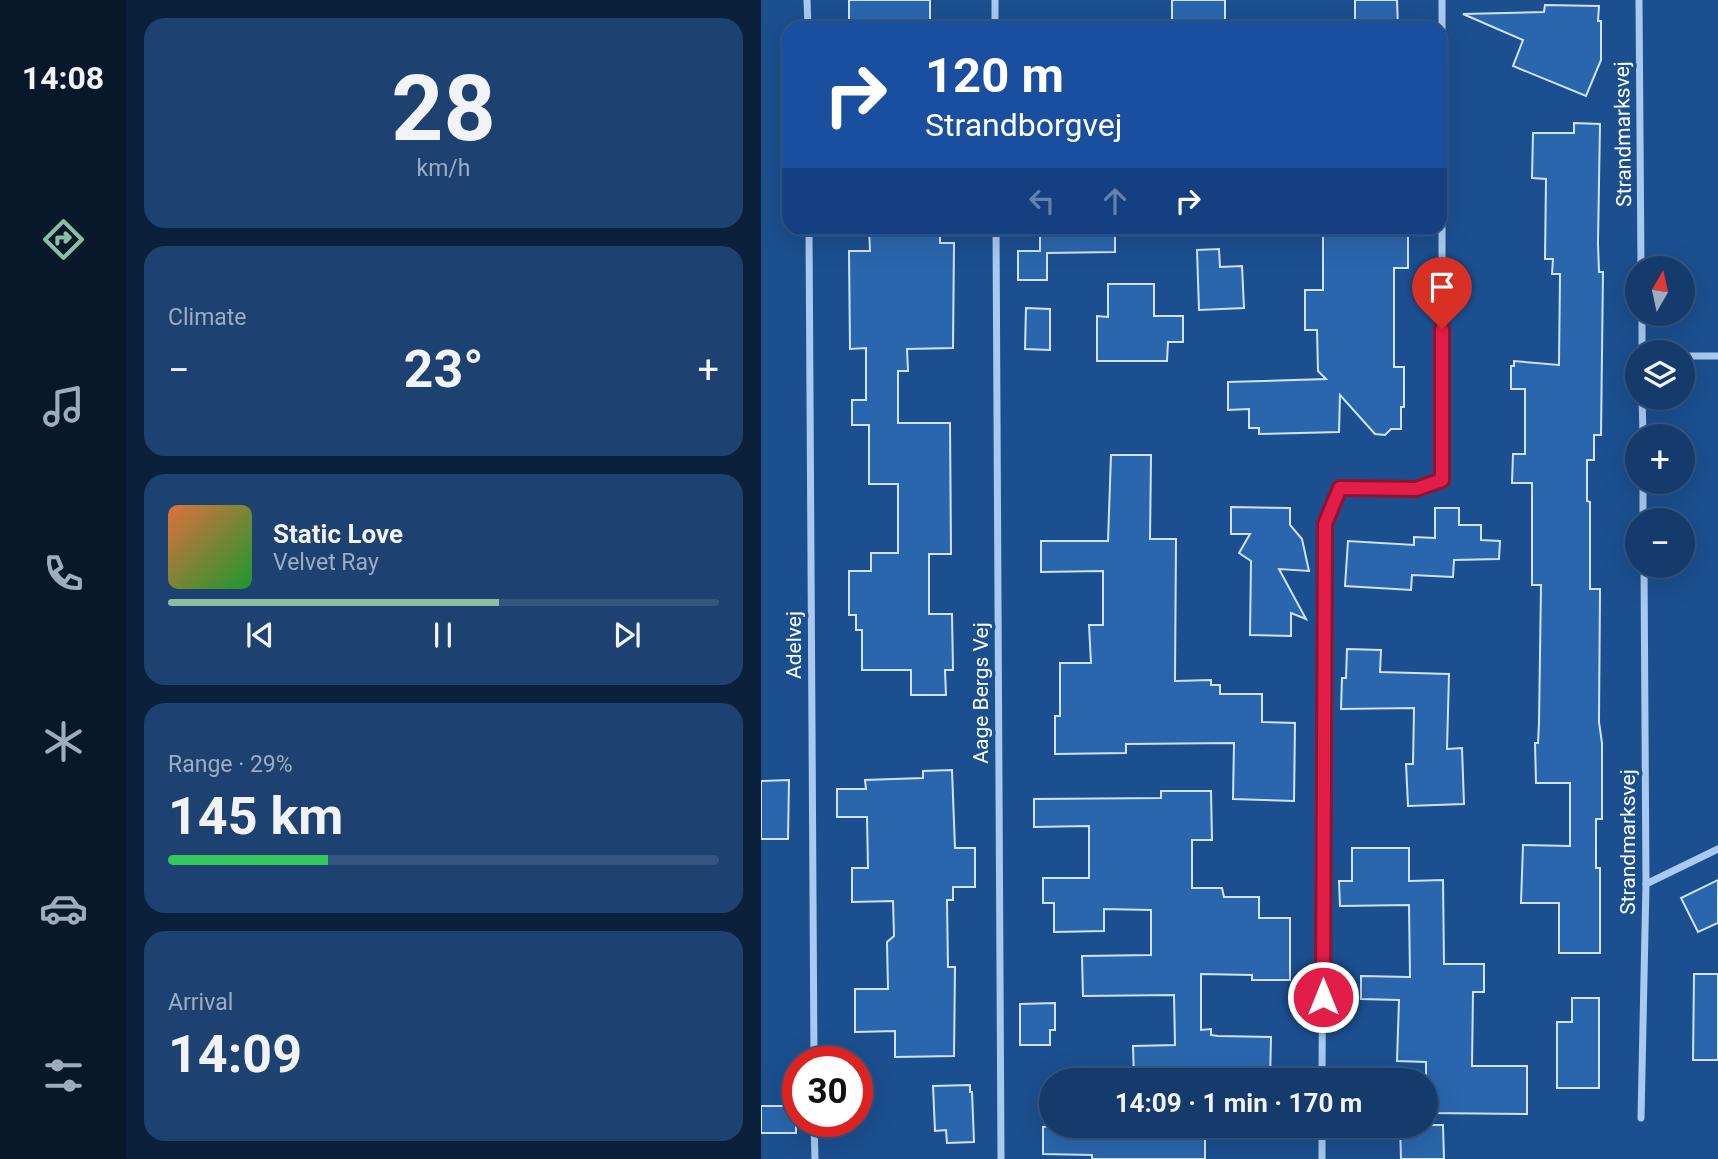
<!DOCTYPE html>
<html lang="en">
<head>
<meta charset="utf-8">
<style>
	:root { --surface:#143b6b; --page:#1d4271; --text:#f1f3f6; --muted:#9dadc1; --line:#33557e; --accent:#8abfa5 }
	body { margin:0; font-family:Roboto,sans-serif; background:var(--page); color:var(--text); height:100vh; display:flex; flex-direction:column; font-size:26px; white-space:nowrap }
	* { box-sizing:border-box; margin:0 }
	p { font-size:23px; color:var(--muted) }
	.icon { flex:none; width:38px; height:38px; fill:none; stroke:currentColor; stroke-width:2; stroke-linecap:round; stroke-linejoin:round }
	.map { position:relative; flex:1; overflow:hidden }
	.side { display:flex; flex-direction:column; gap:18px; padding:18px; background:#0b203b; width:635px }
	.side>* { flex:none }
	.top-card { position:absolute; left:21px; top:21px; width:665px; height:214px; border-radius:21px; box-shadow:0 7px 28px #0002,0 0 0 2px var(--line); background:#1a4fa0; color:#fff; overflow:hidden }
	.needle { width:46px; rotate:9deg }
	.tools { position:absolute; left:864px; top:256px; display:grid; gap:14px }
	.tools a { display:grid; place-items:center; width:70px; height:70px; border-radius:50%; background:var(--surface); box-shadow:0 7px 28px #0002,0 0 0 2px var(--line); font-size:35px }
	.speed { position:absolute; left:21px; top:1046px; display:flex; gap:14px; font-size:35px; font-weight:700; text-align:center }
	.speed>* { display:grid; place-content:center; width:91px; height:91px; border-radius:50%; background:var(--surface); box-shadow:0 7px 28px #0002,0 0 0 2px var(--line); line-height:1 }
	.speed .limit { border:10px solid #d22; background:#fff; color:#111 }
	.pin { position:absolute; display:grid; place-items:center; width:60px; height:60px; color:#fff; margin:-72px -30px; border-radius:50% 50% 50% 0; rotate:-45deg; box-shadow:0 0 7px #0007 }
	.pin .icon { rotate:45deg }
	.me { position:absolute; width:77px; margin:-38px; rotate:0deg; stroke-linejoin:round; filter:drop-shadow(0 0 5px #0008) }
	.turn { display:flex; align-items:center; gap:24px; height:147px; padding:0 28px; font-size:32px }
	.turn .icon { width:91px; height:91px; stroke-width:2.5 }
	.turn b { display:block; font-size:49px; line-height:60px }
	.lanes { display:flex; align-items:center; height:66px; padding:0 28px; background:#0003; justify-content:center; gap:35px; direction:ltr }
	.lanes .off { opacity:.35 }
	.big { font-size:52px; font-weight:700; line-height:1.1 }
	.side .tile { flex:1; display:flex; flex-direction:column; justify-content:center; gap:10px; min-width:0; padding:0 24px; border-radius:21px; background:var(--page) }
	.side .dial { align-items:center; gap:0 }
	.dial b { font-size:91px; line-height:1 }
	.song { display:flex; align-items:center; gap:21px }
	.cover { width:84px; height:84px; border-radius:10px; background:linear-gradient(135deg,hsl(20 70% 55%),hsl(130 70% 35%)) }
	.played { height:7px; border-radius:4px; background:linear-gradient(90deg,var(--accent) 60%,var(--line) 60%) }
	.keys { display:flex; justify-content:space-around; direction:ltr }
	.heat { display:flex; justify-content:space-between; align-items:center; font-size:38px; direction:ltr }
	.charge { height:10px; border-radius:5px; background:linear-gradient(90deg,#34c759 29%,var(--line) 0) }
	.trip { position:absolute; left:278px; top:1068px; width:399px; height:70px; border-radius:35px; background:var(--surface); box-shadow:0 7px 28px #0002,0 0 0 2px var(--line); font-weight:700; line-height:70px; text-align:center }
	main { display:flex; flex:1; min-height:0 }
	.menu { display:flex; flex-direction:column; width:126px; justify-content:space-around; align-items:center; background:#08182b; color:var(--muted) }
	.menu .icon { width:49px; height:49px }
	.menu .on { color:var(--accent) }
	.menu b { font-size:32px; color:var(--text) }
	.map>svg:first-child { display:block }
	.building { fill:#2a66ad; stroke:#cfe3fa; stroke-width:2 }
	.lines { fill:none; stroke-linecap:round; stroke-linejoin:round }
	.street { stroke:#a9c9ee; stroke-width:7 }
	.route-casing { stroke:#92132f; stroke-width:18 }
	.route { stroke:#e11d48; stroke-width:12 }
	.labels { text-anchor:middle; stroke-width:7; stroke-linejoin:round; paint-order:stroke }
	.street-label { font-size:21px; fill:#fff; stroke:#1b4f8f }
</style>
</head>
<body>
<main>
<nav class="menu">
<b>14:08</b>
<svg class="icon on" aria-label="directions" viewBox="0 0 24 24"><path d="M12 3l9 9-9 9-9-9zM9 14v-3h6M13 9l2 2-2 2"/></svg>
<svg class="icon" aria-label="music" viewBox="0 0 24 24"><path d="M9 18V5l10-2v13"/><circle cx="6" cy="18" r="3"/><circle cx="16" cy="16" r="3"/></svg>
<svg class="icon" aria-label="phone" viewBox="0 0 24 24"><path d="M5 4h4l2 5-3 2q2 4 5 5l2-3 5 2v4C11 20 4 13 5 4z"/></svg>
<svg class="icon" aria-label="climate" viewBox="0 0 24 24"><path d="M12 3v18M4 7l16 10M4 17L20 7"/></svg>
<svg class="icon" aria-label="car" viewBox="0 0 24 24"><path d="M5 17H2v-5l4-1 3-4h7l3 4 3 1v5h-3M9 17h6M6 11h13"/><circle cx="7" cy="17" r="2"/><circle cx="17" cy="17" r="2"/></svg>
<svg class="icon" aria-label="filters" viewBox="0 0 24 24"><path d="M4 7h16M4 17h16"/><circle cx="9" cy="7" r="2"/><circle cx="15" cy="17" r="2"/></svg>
</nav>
<section class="side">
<div class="tile dial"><b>28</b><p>km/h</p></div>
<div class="tile"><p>Climate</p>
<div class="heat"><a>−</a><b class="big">23°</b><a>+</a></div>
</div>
<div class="tile">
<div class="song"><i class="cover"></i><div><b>Static Love</b><p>Velvet Ray</p></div></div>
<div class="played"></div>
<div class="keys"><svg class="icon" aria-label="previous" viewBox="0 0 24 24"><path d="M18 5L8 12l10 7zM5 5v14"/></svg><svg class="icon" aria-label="pause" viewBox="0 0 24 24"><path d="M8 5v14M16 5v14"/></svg><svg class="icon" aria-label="next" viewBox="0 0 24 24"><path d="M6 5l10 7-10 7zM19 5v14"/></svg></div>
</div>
<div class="tile"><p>Range · 29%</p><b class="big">145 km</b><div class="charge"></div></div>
<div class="tile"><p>Arrival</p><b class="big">14:09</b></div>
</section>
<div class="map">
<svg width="957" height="1159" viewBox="0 0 957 1159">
	<rect width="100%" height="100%" fill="#1b4f8f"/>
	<g class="building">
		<rect x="88" y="0" width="81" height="27"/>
		<rect x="411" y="0" width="53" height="28"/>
		<polygon points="594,0 636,0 637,28 594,28"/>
		<polygon points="784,5 838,6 837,21 840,21 840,60 825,96 752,66 762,40 702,14 783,12"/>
		<polygon points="813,123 839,124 837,243 838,272 842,272 840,435 833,435 833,460 826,460 826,501 829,502 829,589 839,589 838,722 841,743 841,819 835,819 835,868 839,868 839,953 798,953 798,903 760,903 762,845 809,846 809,783 775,783 774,743 777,743 778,723 780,585 771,585 771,483 751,483 752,454 764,454 764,389 750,389 750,366 753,366 753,361 798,365 799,274 791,274 792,259 784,259 785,179 771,178 772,133 813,133"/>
		<polygon points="108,228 179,228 179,243 193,243 192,348 146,349 147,371 137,371 137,423 189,423 190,554 168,554 168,614 191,614 192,670 184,670 185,695 150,695 150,670 101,670 101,630 95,630 95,615 88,615 88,571 110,571 110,553 137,553 137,484 108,484 108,425 91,425 91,400 105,400 105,348 89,349 88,251 109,251"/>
		<polygon points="279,228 354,228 354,252 286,253 286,280 257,280 257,251 279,251"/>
		<polygon points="562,228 647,228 647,268 633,268 633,367 643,367 643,407 640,407 640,429 630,429 624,435 614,434 579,395 578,432 498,434 498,428 488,428 488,409 467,410 467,382 565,379 557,371 556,330 544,330 544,290 562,290"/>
		<polygon points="458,249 459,267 481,266 483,308 438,310 436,250"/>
		<polygon points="347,284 393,284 393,316 422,316 422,342 407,342 406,361 336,361 336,316 347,317"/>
		<polygon points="265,308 289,309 289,350 264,349"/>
		<polygon points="350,455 390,455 389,539 415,539 414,681 450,680 450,685 459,685 459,694 501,694 501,722 534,723 533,801 472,799 473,743 365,744 365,753 294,754 294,716 299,716 299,663 330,663 328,625 342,625 342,571 280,572 280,541 347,541"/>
		<polygon points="470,507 529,508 529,525 541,539 548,571 518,569 545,619 530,613 530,636 489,635 490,561 478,553 489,534 470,534"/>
		<polygon points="674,508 698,508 698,525 720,525 720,540 739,541 738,559 693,560 692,577 651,575 650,590 584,586 587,541 653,545 653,537 674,538"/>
		<polygon points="586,649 620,650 619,672 688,674 686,749 701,748 703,804 647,806 645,764 652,764 653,708 580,709 581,678 585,678"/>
		<polygon points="191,770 194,848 214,848 214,887 192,887 192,900 186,900 187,967 194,967 193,1056 134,1057 134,1031 94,1032 94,989 127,989 126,942 133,936 132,901 91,902 91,868 107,868 106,817 76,817 76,789 105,789 104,780 162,778 162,771"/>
		<polygon points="28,780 27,839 0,839 0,781"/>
		<polygon points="400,791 450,791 451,840 431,840 431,888 461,888 463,897 498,897 498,918 529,918 529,980 491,980 491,975 440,974 440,1030 450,1029 450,1035 457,1036 510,1037 509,1080 373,1080 372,1046 414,1045 413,995 322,996 321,956 390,955 390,910 343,909 343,931 293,932 293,903 282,903 282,878 328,878 328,826 273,827 273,799 400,798"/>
		<polygon points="591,848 648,848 648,881 682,880 683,964 723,964 723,992 712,992 711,1066 766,1066 766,1114 665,1113 665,1062 636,1061 638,1000 600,999 600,976 649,977 648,905 579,906 578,881 591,881"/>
		<polygon points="957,880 957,923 937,932 920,898"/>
		<polygon points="933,974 957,974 957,1060 932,1060"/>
		<polygon points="811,998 838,998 838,1088 796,1088 796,1022 811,1022"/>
		<polygon points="294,1003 294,1030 289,1030 289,1045 259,1045 259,1004"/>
		<polygon points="209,1085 209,1092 211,1092 213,1142 186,1143 185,1130 174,1131 172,1086"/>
		<rect x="0" y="1106" width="35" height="27"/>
		<polygon points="307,1125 307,1129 444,1128 444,1159 331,1159 331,1155 282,1154 282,1127"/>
		<polygon points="639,1125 682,1125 683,1159 640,1159"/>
	</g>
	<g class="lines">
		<g class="street">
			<polyline points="46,0 47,28"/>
			<polyline points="234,0 234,28"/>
			<polyline points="878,0 880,268"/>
			<polyline points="48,228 53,1062"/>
			<polyline points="235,228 240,1159"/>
			<polyline points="881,313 881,352"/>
			<polyline points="922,356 957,356"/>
			<polyline points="881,397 882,436"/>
			<polyline points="882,481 882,520"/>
			<polyline points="885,884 957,849"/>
			<polyline points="561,1080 564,524 579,488 655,489 681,480 681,0"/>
			<polyline points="880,1118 885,884 883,565"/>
			<polyline points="53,1122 54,1159"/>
			<polyline points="561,1159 561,1125"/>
		</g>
	</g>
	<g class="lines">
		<defs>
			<polyline id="route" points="562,997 564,524 579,488 655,489 681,480 681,329"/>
		</defs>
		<use href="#route" class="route-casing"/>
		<use href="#route" class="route"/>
	</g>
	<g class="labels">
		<g class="street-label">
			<text transform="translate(862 134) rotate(-91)" y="7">Strandmarksvej</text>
			<text transform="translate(33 645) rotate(-90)" y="7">Adelvej</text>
			<text transform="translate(220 693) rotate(-90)" y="7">Aage Bergs Vej</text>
			<text transform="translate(867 842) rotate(-90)" y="7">Strandmarksvej</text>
		</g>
	</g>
</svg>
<div class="tools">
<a><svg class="needle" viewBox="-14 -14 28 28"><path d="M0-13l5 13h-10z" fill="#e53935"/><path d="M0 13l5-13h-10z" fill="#9dadc1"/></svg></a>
<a><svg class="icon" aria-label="layers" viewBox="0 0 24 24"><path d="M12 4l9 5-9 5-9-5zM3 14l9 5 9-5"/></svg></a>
<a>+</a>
<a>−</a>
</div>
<div class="speed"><div class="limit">30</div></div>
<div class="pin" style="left:681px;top:329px;background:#d93025"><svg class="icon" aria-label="arrive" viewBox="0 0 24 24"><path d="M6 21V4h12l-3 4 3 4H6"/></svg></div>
<svg class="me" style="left:562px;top:997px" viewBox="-20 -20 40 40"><circle r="17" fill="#e11d48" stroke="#fff" stroke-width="3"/><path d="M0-11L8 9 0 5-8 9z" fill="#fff"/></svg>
<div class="trip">14:09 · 1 min · 170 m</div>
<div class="top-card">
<div class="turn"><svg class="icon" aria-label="right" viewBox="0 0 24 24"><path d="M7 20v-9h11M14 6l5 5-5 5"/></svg><div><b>120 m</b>Strandborgvej</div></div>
<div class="lanes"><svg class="icon off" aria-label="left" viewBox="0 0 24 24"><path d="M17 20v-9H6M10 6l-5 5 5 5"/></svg><svg class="icon off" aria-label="ahead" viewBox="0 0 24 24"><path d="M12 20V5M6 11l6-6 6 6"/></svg><svg class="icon" aria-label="right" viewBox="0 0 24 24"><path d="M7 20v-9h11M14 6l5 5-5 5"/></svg></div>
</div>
</div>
</main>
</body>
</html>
